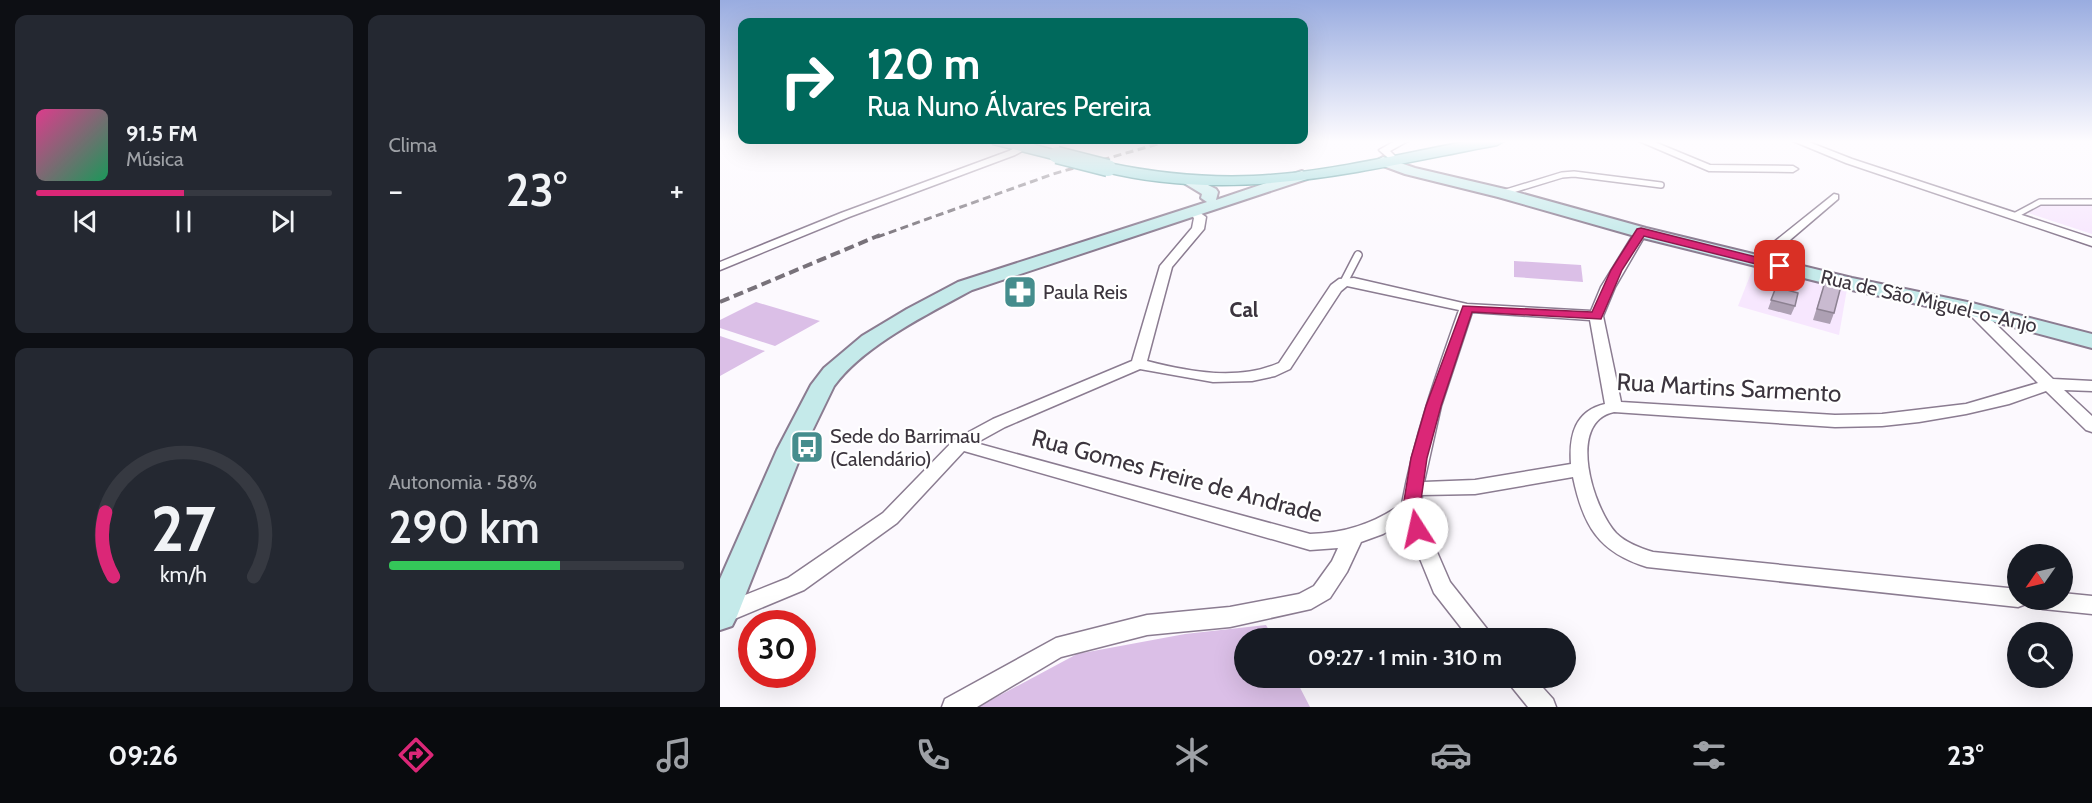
<!DOCTYPE html>
<html lang="pt">
<head>
<meta charset="utf-8">
<style>
	:root { --surface:#171b24; --page:#242831; --text:#f1f3f6; --muted:#9ea1a6; --line:#363941; --accent:#db2777 }
	body { margin:0; font-family:Cabin,sans-serif; background:var(--page); color:var(--text); height:100vh; display:flex; flex-direction:column; font-size:22px; white-space:nowrap }
	* { box-sizing:border-box; margin:0 }
	p { font-size:20px; color:var(--muted) }
	.icon { flex:none; width:33px; height:33px; fill:none; stroke:currentColor; stroke-width:2; stroke-linecap:round; stroke-linejoin:round }
	.map { position:relative; flex:1; overflow:hidden }
	.drawer { display:flex; flex-direction:column; gap:15px; padding:15px; background:#0d0f14; width:720px }
	.drawer>* { flex:none }
	.hud { position:absolute; left:18px; top:18px; width:570px; height:126px; border-radius:12px; box-shadow:0 6px 24px #0002; background:#00695c; color:#fff; overflow:hidden }
	.needle { width:39px; rotate:236deg }
	.controls { position:absolute; left:1287px; top:544px; display:grid; gap:12px }
	.controls a { display:grid; place-items:center; width:66px; height:66px; border-radius:50%; background:var(--surface); box-shadow:0 6px 24px #0002; font-size:30px }
	.speed { position:absolute; left:18px; top:610px; display:flex; gap:12px; font-size:30px; font-weight:700; text-align:center }
	.speed>* { display:grid; place-content:center; width:78px; height:78px; border-radius:50%; background:var(--surface); box-shadow:0 6px 24px #0002; line-height:1 }
	.speed .limit { border:9px solid #d22; background:#fff; color:#111 }
	.pin { position:absolute; display:grid; place-items:center; width:51px; height:51px; color:#fff; margin:-26px; border-radius:12px; box-shadow:0 3px 9px #0006 }
	.me { position:absolute; width:66px; margin:-33px; rotate:350deg; stroke-linejoin:round; filter:drop-shadow(0 0 4px #0008) }
	.turn { display:flex; align-items:center; gap:21px; height:126px; padding:0 30px; font-size:27px }
	.turn .icon { width:78px; height:78px; stroke-width:2.5 }
	.turn b { display:block; font-size:42px; line-height:51px }
	.big { font-size:45px; font-weight:600; line-height:1.1 }
	.drawer .tile { flex:1; display:flex; flex-direction:column; justify-content:center; gap:9px; min-width:0; padding:0 21px; border-radius:12px; background:var(--page) }
	.drawer .dial { align-items:center; gap:0 }
	.dial svg { height:156px; overflow:visible; fill:none; stroke:var(--line); stroke-width:7; stroke-linecap:round; text-anchor:middle }
	.dial text { fill:var(--text); stroke:none }
	.song { display:flex; align-items:center; gap:18px }
	.cover { width:72px; height:72px; border-radius:9px; background:linear-gradient(135deg,hsl(330 70% 55%),hsl(150 70% 35%)) }
	.played { height:6px; border-radius:3px; background:linear-gradient(90deg,var(--accent) 50%,var(--line) 50%) }
	.keys { display:flex; justify-content:space-around; direction:ltr }
	.heat { display:flex; justify-content:space-between; align-items:center; font-size:33px; direction:ltr }
	.charge { height:9px; border-radius:4px; background:linear-gradient(90deg,#34c759 58%,var(--line) 0) }
	.drawer .tiles { flex:1; display:grid; gap:15px; grid-template-columns:repeat(2,1fr) }
	.trip { position:absolute; left:514px; top:628px; width:342px; height:60px; border-radius:30px; background:var(--surface); box-shadow:0 6px 24px #0002; font-weight:600; line-height:60px; text-align:center }
	.tabs { display:flex; height:96px; justify-content:space-around; align-items:center; background:#090b0e; color:var(--muted) }
	.tabs .icon { width:42px; height:42px }
	.tabs .selected { color:var(--accent) }
	.tabs b { font-size:27px; color:var(--text) }
	main { display:flex; flex:1; min-height:0 }
	.map>svg:first-child { display:block }
	.built { fill:#f7e7fe }
	.green { fill:#dbbfe7 }
	.lines { fill:none; stroke-linecap:round; stroke-linejoin:round }
	.lane-far1-casing { stroke:#8b7c91; stroke-width:8 }
	.lane-casing { stroke:#8b7c91; stroke-width:10 }
	.street-casing { stroke:#8b7c91; stroke-width:3 }
	.secondary-casing { stroke:#8b7c91; stroke-width:4 }
	.primary-casing { stroke:#3d8a8d; stroke-width:3 }
	.lane-far1 { stroke:#fff; stroke-width:5 }
	.lane { stroke:#fff; stroke-width:7 }
	.street { fill:#fff; fill-rule:evenodd }
	.secondary { fill:#c5eaea; fill-rule:evenodd }
	.primary { fill:#8bd4d4; fill-rule:evenodd }
	.rail-far1 { stroke:#78727a; stroke-width:3; stroke-dasharray:8 4.5; stroke-linecap:butt }
	.rail { stroke:#78727a; stroke-width:4; stroke-dasharray:10 5; stroke-linecap:butt }
	.primary-bridge-casing { stroke:#3d8a8d; stroke-width:19; stroke-linecap:butt }
	.primary-bridge { stroke:#8bd4d4; stroke-width:16 }
	.wall { fill:#ada0b3 }
	.building { fill:#c9bad0; stroke:#8d8292; stroke-width:1.5 }
	.route { fill:#db2777; stroke:#8e194d; stroke-width:1.5 }
	.labels { text-anchor:middle; stroke-width:4.5; stroke-linejoin:round; paint-order:stroke }
	.poi-label { font-size:20px; fill:#3c353e; stroke:#fff; text-anchor:start }
	.street-label { font-size:20px; fill:#3c353e; stroke:#fff }
	.neighbourhood-label { font-size:21px; font-weight:bold; fill:#3c353e; stroke:#fff }
	.near-street-label { font-size:24px; fill:#3c353e; stroke:#fff }
</style>
</head>
<body>
<main>
<section class="drawer">
<div class="tiles">
<div class="tile">
<div class="song"><i class="cover"></i><div><b>91.5 FM</b><p>Música</p></div></div>
<div class="played"></div>
<div class="keys"><svg class="icon" aria-label="previous" viewBox="0 0 24 24"><path d="M18 5L8 12l10 7zM5 5v14"/></svg><svg class="icon" aria-label="pause" viewBox="0 0 24 24"><path d="M8 5v14M16 5v14"/></svg><svg class="icon" aria-label="next" viewBox="0 0 24 24"><path d="M6 5l10 7-10 7zM19 5v14"/></svg></div>
</div>
<div class="tile"><p>Clima</p>
<div class="heat"><a>−</a><b class="big">23°</b><a>+</a></div>
</div>
<div class="tile dial"><svg viewBox="0 0 100 80">
<path d="M14 69A42 42 0 1 1 86 69"/>
<path d="M14 69A42 42 0 0 1 10 36" stroke="#db2777"/>
<text x="50" y="56" font-size="32" font-weight="700">27</text>
<text x="50" y="72" font-size="11">km/h</text>
</svg></div>
<div class="tile"><p>Autonomia · 58%</p><b class="big">290 km</b><div class="charge"></div></div>
</div>
</section>
<div class="map">
<svg width="1372" height="707" viewBox="0 0 1372 707">
	<rect width="100%" height="100%" fill="#fcf9fe"/>
	<g class="built">
		<polygon points="1319,199 1372,200 1372,234 1308,213 1302,216 1294,213"/>
		<polygon points="1035,263 1123,286 1127,289 1119,335 1018,306"/>
	</g>
	<g class="green">
		<polygon points="794,261 861,265 863,282 794,277"/>
		<polygon points="36,302 100,321 55,346 0,328 0,320"/>
		<polygon points="0,336 45,351 0,376"/>
		<polygon points="546,625 554,639 525,639 525,678 575,678 590,707 258,707 357,654 465,634"/>
	</g>
	<g class="lines">
		<defs>
			<g id="lane-far1">
				<polyline points="783,193 842,175 854,174 941,185"/>
				<polyline points="1294,216 1320,202 1372,202"/>
			</g>
			<polyline id="lane" points="624,282 638,255"/>
			<g id="street">
				<polygon points="308,141 320,141 295,155 129,217 0,270 0,262 121,213 289,151"/>
				<polygon points="675,141 688,141 670,151 678,159 673,162 659,150"/>
				<polygon points="919,141 932,141 990,165 1073,166 1078,169 1073,172 989,171"/>
				<polygon points="1073,141 1086,141 1132,159 1372,238 1372,246 1126,163"/>
				<polygon points="1114,194 1118,195 1118,199 1042,264 1034,264 1032,261 1034,258"/>
				<path d="M473,208l13,9 -2,12 -32,38 -25,94c43,11 91,20 132,2l52,-78 8,-6 15,-1 113,26 124,7 10,-24 34,-55 6,-4 6,4 -32,55 -12,29 18,86 214,13 47,-1 84,-10 72,-21 -71,-71 -2,-3 2,-3h10l76,73 39,2v10l-28,-1 28,26v16l-6,-2 -40,-39 -37,13 -43,10 -47,8 -37,4 -47,1 -221,-15c-48,10 -21,96 2,121 10,10 24,15 37,19l365,37v11h10l-2,4 -8,3 -371,-40c-49,-15 -64,-42 -74,-90l-98,17 -53,1 -1,13 6,21 23,53 45,57h-25l-36,-46 -29,-71 -22,12 -22,8 -14,30 -17,26 -19,11 -81,18 -83,8 -86,22 -84,50h-35l3,-8 111,-61 91,-23 83,-8 69,-13 15,-8 18,-25 6,-13 -28,2 -346,-99 -67,72 -93,67 -72,30 -8,2 -4,-1v-16l68,-27 95,-65 71,-73 39,-21 139,-58 28,-95 32,-38 2,-10 -7,-7zM627,286l112,24c-23,65 -45,128 -57,194 -29,20 -57,29 -92,30l-334,-91 29,-16 135,-58 73,13 39,-1 23,-5 15,-7 51,-78zM752,312l118,8 15,84c-30,7 -36,31 -34,60l-96,16 -51,2 17,-76z"/>
				<polygon points="1342,593 1372,596 1372,614 1323,609 1315,607 1312,600 1342,600"/>
				<polygon points="787,678 814,678 833,699 836,707 808,707 791,686"/>
			</g>
			<g id="secondary">
				<polygon points="663,157 695,168 789,190 926,228 1132,278 1252,303 1372,334 1372,348 1249,315 1132,290 915,236 778,197 685,174 658,164 656,161"/>
				<path d="M582,171l8,5 -3,3 -335,111c-44,24 -108,55 -138,96l-31,64 -66,166 -5,10 -12,4v-51l57,-129 34,-65 13,-17 38,-32 45,-27 51,-27 249,-80 -6,-4 1,-4 -23,-14 3,-3h10l24,12 2,3 -2,8z"/>
			</g>
			<g id="primary">
				<polygon points="271,141 299,141 342,152 345,155 337,160 273,144"/>
				<path d="M750,141h34l-7,4c-133,25 -260,60 -395,26l-2,-3 8,-5c48,10 96,15 145,13 73,-3 145,-22 217,-35z"/>
			</g>
		</defs>
		<use href="#lane-far1" class="lane-far1-casing"/>
		<use href="#lane" class="lane-casing"/>
		<use href="#street" class="street-casing"/>
		<use href="#secondary" class="secondary-casing"/>
		<use href="#primary" class="primary-casing"/>
		<use href="#lane-far1" class="lane-far1"/>
		<use href="#lane" class="lane"/>
		<use href="#street" class="street"/>
		<use href="#secondary" class="secondary"/>
		<use href="#primary" class="primary"/>
		<polyline class="rail-far1" points="157,237 333,174 448,141"/>
		<polyline class="rail" points="0,302 160,235"/>
		<defs>
			<polyline id="primary-bridge" points="337,155 388,168"/>
		</defs>
		<use href="#primary-bridge" class="primary-bridge-casing"/>
		<use href="#primary-bridge" class="primary-bridge"/>
	</g>
	<g class="wall">
		<polygon points="1105,282 1114,313 1110,324 1093,320"/>
		<polygon points="1056,287 1075,306 1071,315 1048,309"/>
	</g>
	<g class="building">
		<polygon points="1105,282 1121,286 1114,313 1097,309"/>
		<polygon points="1056,287 1078,293 1075,306 1051,300"/>
	</g>
	<linearGradient id="sky" x2="0" y2="1"><stop stop-color="#99ace0"/><stop offset="0.59" stop-color="#fefcff"/><stop offset="1" stop-color="#fefcff" stop-opacity="0"/></linearGradient>
	<rect width="1372" height="240" fill="url(#sky)"/>
	<polygon class="route" points="921,228 1064,264 1066,266 1060,270 924,236 902,270 881,319 752,312 721,406 707,458 700,507 706,529 704,534 697,536 691,534 683,507 691,458 706,406 743,306 872,312 891,270 917,229"/>
	<defs>
		<symbol id="pharmacy-square" viewBox="-11 -11 22 22"><rect x="-9" y="-9" width="18" height="18" rx="4" fill="#458d8d" stroke="#fff"/><path d="M-2-6h4v4h4v4h-4v4h-4v-4h-4v-4h4Z" fill="#fff"/></symbol>
		<symbol id="bus-square" viewBox="-11 -11 22 22"><rect x="-9" y="-9" width="18" height="18" rx="4" fill="#458d8d" stroke="#fff"/><path d="M-5-6H5V4H4V6H2V4H-2V6H-4V4H-5ZM-3.5-4V0h7V-4ZM-3.5 1.2v1.5H-2V1.2ZM2 1.2v1.5H3.5V1.2Z" fill="#fff"/></symbol>
	</defs>
	<g fill-rule="evenodd">
		<use href="#pharmacy-square" x="281" y="273" width="38" height="38"/>
		<use href="#bus-square" x="68" y="428" width="38" height="38"/>
	</g>
	<g class="labels">
		<g class="poi-label">
			<text x="323" y="299">Paula Reis</text>
			<text x="110" y="443">Sede do Barrimau<tspan x="110" dy="23">(Calendário)</tspan></text>
		</g>
		<g class="street-label">
			<text transform="translate(1209 301) rotate(13)" y="7">Rua de São Miguel-o-Anjo</text>
		</g>
		<g class="neighbourhood-label">
			<text x="524" y="317">Cal</text>
		</g>
		<g class="near-street-label">
			<text transform="translate(1009 388) rotate(3)" y="8">Rua Martins Sarmento</text>
			<text transform="translate(457 476) rotate(15)" y="8">Rua Gomes Freire de Andrade</text>
		</g>
	</g>
</svg>
<div class="controls">
<a><svg class="needle" viewBox="-14 -14 28 28"><path d="M0-13l5 13h-10z" fill="#e53935"/><path d="M0 13l5-13h-10z" fill="#9ea1a6"/></svg></a>
<a><svg class="icon" aria-label="search" viewBox="0 0 24 24"><circle cx="10" cy="10" r="6"/><path d="M15 15l6 6"/></svg></a>
</div>
<div class="speed"><div class="limit">30</div></div>
<div class="pin" style="left:1060px;top:266px;background:#d93025"><svg class="icon" aria-label="arrive" viewBox="0 0 24 24"><path d="M6 21V4h12l-3 4 3 4H6"/></svg></div>
<svg class="me" style="left:697px;top:529px" viewBox="-20 -20 40 40"><circle r="19" fill="#fff"/><path d="M0-13L10 11 0 6-10 11z" fill="#db2777"/></svg>
<div class="trip">09:27 · 1 min · 310 m</div>
<div class="hud">
<div class="turn"><svg class="icon" aria-label="right" viewBox="0 0 24 24"><path d="M7 20v-9h11M14 6l5 5-5 5"/></svg><div><b>120 m</b>Rua Nuno Álvares Pereira</div></div>
</div>
</div>
</main>
<nav class="tabs">
<b>09:26</b>
<svg class="icon selected" aria-label="directions" viewBox="0 0 24 24"><path d="M12 3l9 9-9 9-9-9zM9 14v-3h6M13 9l2 2-2 2"/></svg>
<svg class="icon" aria-label="music" viewBox="0 0 24 24"><path d="M9 18V5l10-2v13"/><circle cx="6" cy="18" r="3"/><circle cx="16" cy="16" r="3"/></svg>
<svg class="icon" aria-label="phone" viewBox="0 0 24 24"><path d="M5 4h4l2 5-3 2q2 4 5 5l2-3 5 2v4C11 20 4 13 5 4z"/></svg>
<svg class="icon" aria-label="climate" viewBox="0 0 24 24"><path d="M12 3v18M4 7l16 10M4 17L20 7"/></svg>
<svg class="icon" aria-label="car" viewBox="0 0 24 24"><path d="M5 17H2v-5l4-1 3-4h7l3 4 3 1v5h-3M9 17h6M6 11h13"/><circle cx="7" cy="17" r="2"/><circle cx="17" cy="17" r="2"/></svg>
<svg class="icon" aria-label="filters" viewBox="0 0 24 24"><path d="M4 7h16M4 17h16"/><circle cx="9" cy="7" r="2"/><circle cx="15" cy="17" r="2"/></svg>
<b>23°</b>
</nav>
</body>
</html>
